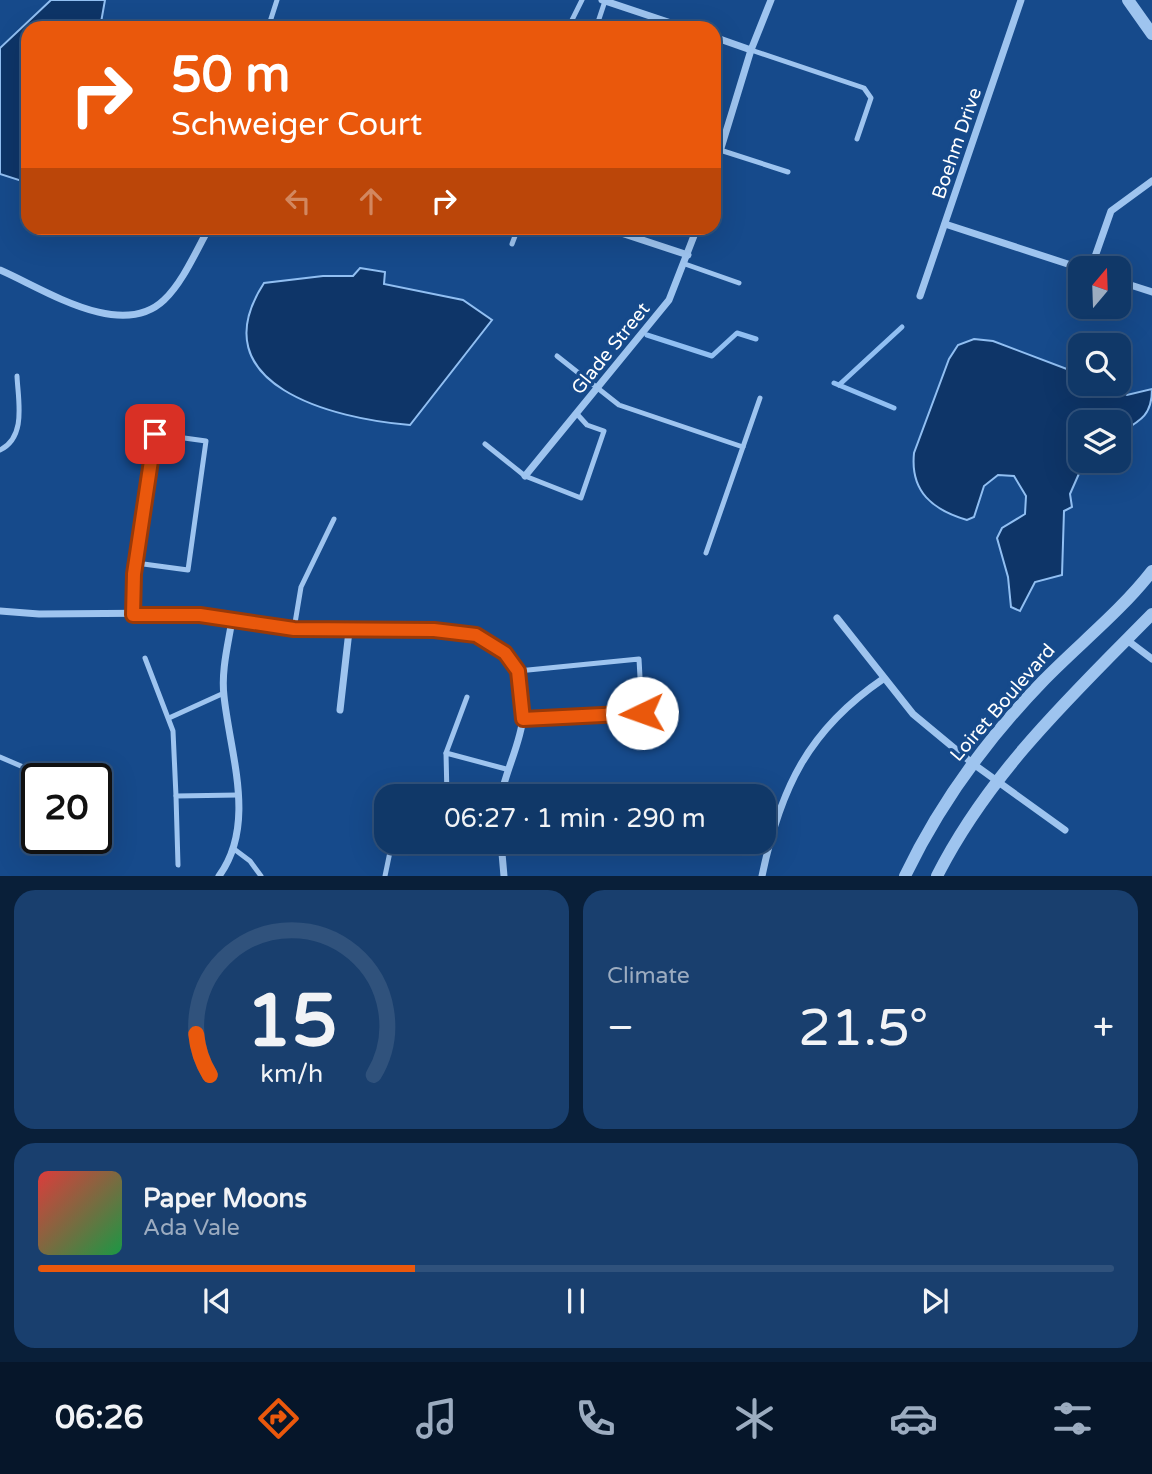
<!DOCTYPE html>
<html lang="en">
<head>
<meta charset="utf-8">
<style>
	:root { --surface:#103868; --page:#193f6e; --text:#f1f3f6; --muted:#9cacc0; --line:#30527c; --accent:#ea580c }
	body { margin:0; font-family:"Varela Round",sans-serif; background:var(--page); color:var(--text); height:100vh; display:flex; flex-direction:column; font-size:26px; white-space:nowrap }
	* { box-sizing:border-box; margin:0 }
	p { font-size:23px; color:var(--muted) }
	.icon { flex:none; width:38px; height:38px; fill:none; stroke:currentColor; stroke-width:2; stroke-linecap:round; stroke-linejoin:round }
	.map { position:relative; height:876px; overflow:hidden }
	.sheet { display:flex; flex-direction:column; gap:14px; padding:14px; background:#091f39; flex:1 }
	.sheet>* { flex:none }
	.hud { position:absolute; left:21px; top:21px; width:700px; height:214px; border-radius:21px; box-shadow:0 7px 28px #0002,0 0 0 2px var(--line); background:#ea580c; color:#fff; overflow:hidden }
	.needle { width:46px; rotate:19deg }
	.controls { position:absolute; left:1068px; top:256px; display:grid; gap:14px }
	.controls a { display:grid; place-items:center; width:63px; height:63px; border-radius:14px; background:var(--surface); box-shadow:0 7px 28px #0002,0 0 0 2px var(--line); font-size:35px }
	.speed { position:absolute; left:21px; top:763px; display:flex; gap:14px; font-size:35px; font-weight:700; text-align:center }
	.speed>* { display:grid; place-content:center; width:91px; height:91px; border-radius:50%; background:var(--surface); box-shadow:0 7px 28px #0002,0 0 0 2px var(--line); line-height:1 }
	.speed .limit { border:4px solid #111; border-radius:10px; background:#fff; color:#111 }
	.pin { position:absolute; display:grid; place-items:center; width:60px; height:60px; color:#fff; margin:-30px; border-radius:14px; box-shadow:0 4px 10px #0006 }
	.me { position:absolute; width:77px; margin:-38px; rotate:267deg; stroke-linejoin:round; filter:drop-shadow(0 0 5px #0008) }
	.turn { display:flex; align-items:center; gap:24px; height:147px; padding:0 35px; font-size:32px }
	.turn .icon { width:91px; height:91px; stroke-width:2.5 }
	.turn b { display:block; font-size:49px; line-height:60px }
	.lanes { display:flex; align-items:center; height:66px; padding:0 35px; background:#0003; justify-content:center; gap:35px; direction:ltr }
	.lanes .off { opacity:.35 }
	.big { font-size:52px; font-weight:600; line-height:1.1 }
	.sheet .widget { flex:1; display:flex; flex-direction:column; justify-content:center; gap:10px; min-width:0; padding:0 24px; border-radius:21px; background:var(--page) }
	.sheet .dial { align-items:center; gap:0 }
	.dial svg { height:182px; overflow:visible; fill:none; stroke:var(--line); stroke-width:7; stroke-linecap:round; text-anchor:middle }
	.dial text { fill:var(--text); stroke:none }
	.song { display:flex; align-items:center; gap:21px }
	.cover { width:84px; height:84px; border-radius:10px; background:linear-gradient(135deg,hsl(0 70% 55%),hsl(140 70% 35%)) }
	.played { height:7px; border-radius:4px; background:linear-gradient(90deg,var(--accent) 35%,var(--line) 35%) }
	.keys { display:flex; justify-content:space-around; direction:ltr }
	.heat { display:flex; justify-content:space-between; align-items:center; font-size:38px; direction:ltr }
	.sheet .tiles { flex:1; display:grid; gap:14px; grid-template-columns:1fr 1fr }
	.widget:last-child { grid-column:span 2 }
	.trip { position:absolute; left:374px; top:784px; width:402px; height:70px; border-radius:21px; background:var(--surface); box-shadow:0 7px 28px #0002,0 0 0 2px var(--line); font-weight:600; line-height:70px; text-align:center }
	.dock { display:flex; height:112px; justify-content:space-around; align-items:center; background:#06162a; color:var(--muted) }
	.dock .icon { width:49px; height:49px }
	.dock .selected { color:var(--accent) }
	.dock b { font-size:32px; color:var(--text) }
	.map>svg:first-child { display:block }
	.water { fill:#0e3568; stroke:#91bff2; stroke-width:2 }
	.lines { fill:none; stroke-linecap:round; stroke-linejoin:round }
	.stream { stroke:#91bff2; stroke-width:5 }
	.service { stroke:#9ec4ef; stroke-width:5 }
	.minor { stroke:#9ec4ef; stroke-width:7 }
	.tertiary { stroke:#9ec4ef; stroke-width:12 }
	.route-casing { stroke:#983908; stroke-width:18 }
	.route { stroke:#ea580c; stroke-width:12 }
	.labels { text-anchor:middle; stroke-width:7; stroke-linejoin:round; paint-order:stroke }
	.street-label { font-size:19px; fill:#fff; stroke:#164a8b }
</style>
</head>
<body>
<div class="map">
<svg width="1152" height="876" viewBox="0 0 1152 876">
	<rect width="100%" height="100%" fill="#164a8b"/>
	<g class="water">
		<polygon points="51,0 105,0 100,28 28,28 28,183 0,174 0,48"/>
		<path d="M360,268l25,4 -1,12 79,16 29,20 -82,105c-76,-6 -212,-40 -146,-142l59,-7h30z"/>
		<path d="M974,339l19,2 87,33v9h28l19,12 25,-6c0,27 -12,32 -34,45v-12h-38v38h5l-15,34 2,13 -8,4 -2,64 -27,7 -15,29 -9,-4 -3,-30 -11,-39 5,-10 23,-14 1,-18 -12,-20 -16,-1 -14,11 -10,31 -7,3c-34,-10 -57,-28 -53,-67l35,-94 9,-14z"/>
	</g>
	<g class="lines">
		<g class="stream">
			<polyline points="647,335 712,356 737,333 756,339"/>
			<polyline points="834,383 894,408"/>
			<polyline points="839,385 902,327"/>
		</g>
		<g class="service">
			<polyline points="268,28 277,0"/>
			<polyline points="568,28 582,0"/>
			<polyline points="596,28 605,1"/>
			<polyline points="751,50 864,88 871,98 857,139"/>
			<polyline points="720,150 788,172"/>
			<polyline points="512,244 518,228"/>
			<polyline points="685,264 739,283"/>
			<polyline points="557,356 619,405 743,447"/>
			<polyline points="485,444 525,476 581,498 604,431 587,425 577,414"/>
			<path d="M0,450c27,-13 18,-50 17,-74"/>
			<polyline points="706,553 760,398"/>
			<polyline points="133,615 136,563 155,434 206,441 188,570 136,563"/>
			<polyline points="294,629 301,587 334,519"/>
			<polyline points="145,658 173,731 176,796"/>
			<polyline points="518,671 639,659 642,713 523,719"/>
			<polyline points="169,718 224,693"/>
			<polyline points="446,753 467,697"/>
			<polyline points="0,757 51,779"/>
			<polyline points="447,796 446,753 506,769"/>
			<polyline points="234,849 250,861 261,876"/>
			<polyline points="178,865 176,796 238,795"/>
			<polyline points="385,876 391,847"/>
		</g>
		<g class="minor">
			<polyline points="602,0 686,28"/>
			<polyline points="714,37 751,50"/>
			<polyline points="714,171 751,50 771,0"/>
			<polyline points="945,224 1080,268"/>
			<polyline points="606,228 688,255"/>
			<polyline points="1091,268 1111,211 1152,181"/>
			<path d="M0,270c44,19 121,71 164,30 19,-18 32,-49 45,-72"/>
			<polyline points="1118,281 1152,292"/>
			<polyline points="920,296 1021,0"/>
			<polyline points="525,476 669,300 697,228"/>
			<path d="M0,611l39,3 131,-1 124,16 158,2c48,8 76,35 71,86 -2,25 -17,53 -22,79"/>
			<polyline points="837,618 913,714 972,763 1065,830"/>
			<polyline points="1127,640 1152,659"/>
			<polyline points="340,710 349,631"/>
			<polyline points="501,842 504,876"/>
			<path d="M219,876c38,-52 11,-122 5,-180 -3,-25 4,-51 8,-76"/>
			<path d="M762,876c18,-87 46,-146 121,-197"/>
		</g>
		<g class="tertiary">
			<polyline points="1128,0 1152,34"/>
			<path d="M905,876c35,-73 82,-137 138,-195 35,-36 78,-70 109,-110"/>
			<path d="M937,876c52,-103 135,-181 215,-262"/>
		</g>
	</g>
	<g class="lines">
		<defs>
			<polyline id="route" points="155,434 134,574 133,615 200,615 294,629 434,630 476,635 505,653 518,671 523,719 642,713"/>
		</defs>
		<use href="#route" class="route-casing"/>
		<use href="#route" class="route"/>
	</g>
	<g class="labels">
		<g class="street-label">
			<text transform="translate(956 143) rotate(-71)" y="7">Boehm Drive</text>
			<text transform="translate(610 348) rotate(-51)" y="7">Glade Street</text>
			<text transform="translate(1002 702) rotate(-49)" y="7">Loiret Boulevard</text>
		</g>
	</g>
</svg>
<div class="controls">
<a><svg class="needle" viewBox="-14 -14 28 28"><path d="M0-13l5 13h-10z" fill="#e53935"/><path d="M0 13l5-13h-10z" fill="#9cacc0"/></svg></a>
<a><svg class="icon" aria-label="search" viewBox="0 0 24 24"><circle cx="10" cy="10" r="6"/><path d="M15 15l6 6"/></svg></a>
<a><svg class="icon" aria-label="layers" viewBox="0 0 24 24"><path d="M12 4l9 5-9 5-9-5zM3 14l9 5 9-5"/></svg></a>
</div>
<div class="speed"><div class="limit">20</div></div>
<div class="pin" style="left:155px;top:434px;background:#d93025"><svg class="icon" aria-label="arrive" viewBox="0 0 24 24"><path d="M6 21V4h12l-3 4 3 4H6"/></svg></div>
<svg class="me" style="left:642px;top:713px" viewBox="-20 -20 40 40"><circle r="19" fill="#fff"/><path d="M0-13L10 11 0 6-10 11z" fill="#ea580c"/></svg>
<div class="trip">06:27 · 1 min · 290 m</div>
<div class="hud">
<div class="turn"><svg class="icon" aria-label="right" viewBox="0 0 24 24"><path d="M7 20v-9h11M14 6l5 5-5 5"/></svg><div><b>50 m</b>Schweiger Court</div></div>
<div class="lanes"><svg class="icon off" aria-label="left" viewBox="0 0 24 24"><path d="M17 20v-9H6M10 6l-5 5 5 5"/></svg><svg class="icon off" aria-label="ahead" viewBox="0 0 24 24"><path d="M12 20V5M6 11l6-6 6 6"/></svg><svg class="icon" aria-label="right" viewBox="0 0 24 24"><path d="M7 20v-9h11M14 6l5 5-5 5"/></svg></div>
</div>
</div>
<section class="sheet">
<div class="tiles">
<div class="widget dial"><svg viewBox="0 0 100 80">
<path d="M14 69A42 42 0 1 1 86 69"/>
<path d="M14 69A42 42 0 0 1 8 51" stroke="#ea580c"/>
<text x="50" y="56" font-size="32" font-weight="700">15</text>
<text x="50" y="72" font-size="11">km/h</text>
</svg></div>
<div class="widget"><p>Climate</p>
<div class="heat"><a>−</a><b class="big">21.5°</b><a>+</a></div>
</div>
<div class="widget">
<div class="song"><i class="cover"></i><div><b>Paper Moons</b><p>Ada Vale</p></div></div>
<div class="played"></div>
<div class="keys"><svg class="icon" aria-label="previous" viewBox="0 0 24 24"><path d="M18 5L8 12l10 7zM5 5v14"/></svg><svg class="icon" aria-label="pause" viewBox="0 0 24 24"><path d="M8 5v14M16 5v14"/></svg><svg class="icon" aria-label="next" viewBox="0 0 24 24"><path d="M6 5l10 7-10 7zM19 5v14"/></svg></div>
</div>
</div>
</section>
<nav class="dock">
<b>06:26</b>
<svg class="icon selected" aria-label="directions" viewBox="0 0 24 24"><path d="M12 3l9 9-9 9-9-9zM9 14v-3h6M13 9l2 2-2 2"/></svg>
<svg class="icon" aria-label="music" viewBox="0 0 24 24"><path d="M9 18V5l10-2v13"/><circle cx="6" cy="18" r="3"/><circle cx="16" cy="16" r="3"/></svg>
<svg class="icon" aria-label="phone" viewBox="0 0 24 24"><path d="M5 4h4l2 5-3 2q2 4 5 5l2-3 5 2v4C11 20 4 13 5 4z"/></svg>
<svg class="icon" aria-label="climate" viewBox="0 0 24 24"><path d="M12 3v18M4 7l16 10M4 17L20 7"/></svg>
<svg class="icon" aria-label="car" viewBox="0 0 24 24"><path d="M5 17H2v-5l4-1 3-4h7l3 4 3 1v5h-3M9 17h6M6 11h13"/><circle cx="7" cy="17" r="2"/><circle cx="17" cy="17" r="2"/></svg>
<svg class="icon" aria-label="filters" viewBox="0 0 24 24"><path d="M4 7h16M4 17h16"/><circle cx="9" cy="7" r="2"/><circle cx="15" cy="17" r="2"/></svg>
</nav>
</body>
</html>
